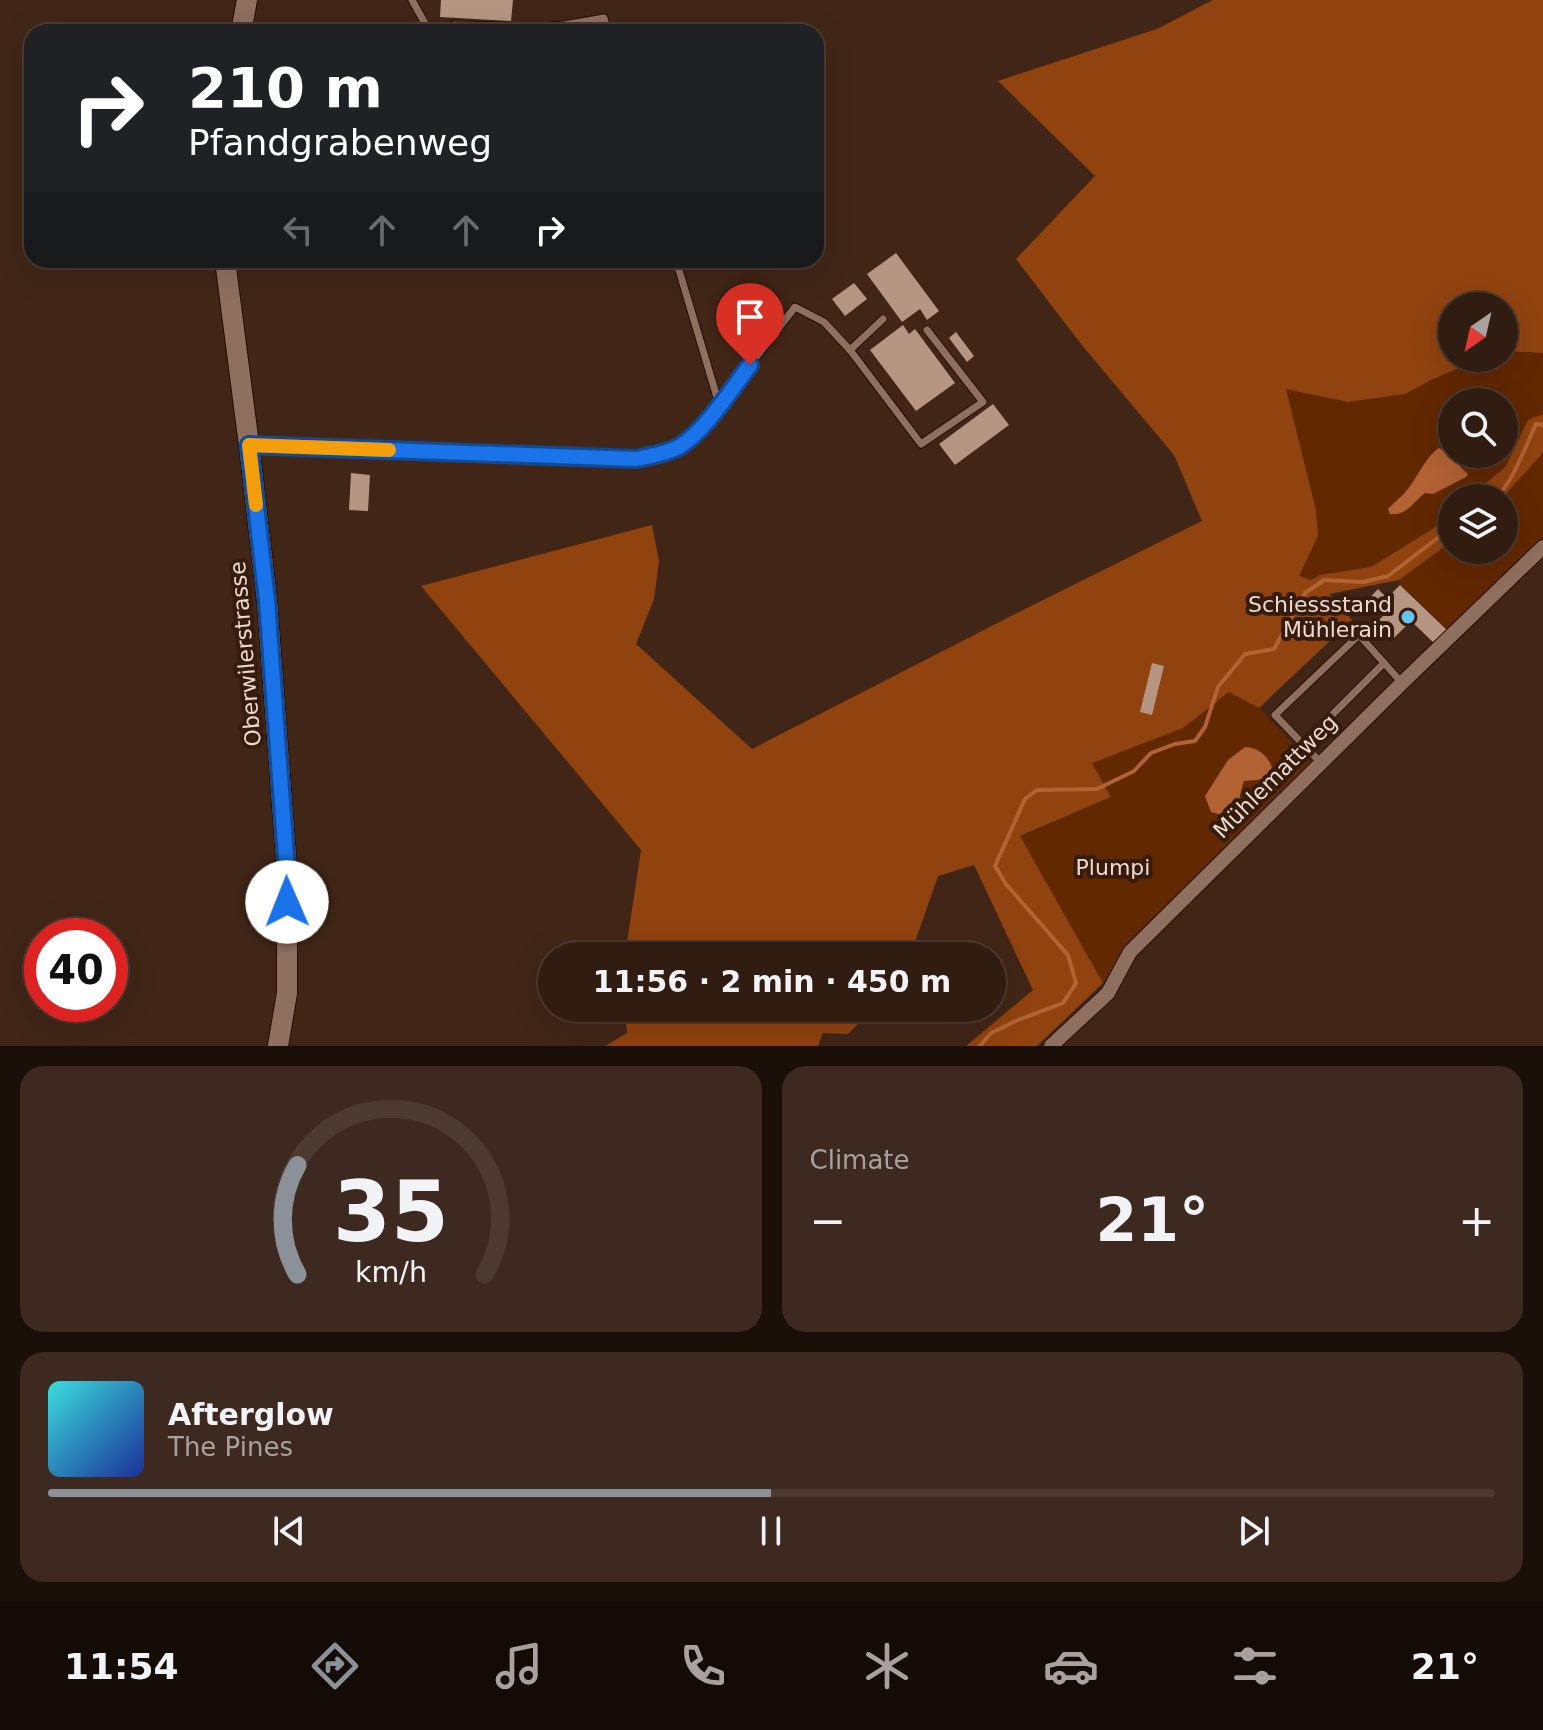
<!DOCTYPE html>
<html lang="en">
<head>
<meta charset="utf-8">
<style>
	:root { --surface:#311c11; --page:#3d291f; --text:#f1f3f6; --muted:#a8a19f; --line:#4c3a31; --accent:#8c9099 }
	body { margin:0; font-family:"DejaVu Sans",sans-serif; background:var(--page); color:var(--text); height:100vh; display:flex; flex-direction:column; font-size:30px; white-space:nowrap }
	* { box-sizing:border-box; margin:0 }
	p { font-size:26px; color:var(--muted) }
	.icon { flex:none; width:44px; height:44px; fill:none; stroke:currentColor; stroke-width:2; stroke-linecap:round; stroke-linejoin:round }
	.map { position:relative; height:1046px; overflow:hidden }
	.side { display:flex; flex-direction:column; gap:20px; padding:20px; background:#1b0f09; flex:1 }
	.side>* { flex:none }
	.top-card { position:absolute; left:24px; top:24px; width:800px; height:244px; border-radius:24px; box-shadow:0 8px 32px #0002,0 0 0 2px var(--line); background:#202124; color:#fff; overflow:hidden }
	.needle { width:52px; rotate:214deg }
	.controls { position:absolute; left:1438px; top:292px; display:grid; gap:16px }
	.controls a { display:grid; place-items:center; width:80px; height:80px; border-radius:50%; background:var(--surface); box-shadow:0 8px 32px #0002,0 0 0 2px var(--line); font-size:40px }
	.speed { position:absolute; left:24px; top:918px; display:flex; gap:16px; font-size:40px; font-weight:700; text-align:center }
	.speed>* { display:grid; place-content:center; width:104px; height:104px; border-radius:50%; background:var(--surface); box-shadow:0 8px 32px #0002,0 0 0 2px var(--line); line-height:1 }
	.speed .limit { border:12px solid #d22; background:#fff; color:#111 }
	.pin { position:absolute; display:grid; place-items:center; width:68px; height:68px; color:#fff; margin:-82px -34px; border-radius:50% 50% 50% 0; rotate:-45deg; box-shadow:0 0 8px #0007 }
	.pin .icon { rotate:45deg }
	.me { position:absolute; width:88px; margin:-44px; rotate:359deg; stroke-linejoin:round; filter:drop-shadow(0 0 6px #0008) }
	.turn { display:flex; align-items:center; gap:28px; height:168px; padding:0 32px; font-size:36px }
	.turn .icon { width:104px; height:104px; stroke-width:2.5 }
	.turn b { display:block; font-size:56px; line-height:68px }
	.lanes { display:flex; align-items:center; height:76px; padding:0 32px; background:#0003; justify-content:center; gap:40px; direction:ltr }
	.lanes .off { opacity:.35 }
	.big { font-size:60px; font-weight:700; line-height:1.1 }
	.side .widget { flex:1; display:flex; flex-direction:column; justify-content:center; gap:12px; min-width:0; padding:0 28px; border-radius:24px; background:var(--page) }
	.side .dial { align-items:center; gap:0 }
	.dial svg { height:208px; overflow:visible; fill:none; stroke:var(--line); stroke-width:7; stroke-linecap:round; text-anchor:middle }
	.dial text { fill:var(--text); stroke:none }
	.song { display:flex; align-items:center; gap:24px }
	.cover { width:96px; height:96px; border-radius:12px; background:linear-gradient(135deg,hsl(180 70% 55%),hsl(230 70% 35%)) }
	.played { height:8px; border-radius:4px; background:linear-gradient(90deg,var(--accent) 50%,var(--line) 50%) }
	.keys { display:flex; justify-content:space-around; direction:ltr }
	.heat { display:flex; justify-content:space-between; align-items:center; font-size:44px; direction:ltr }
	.side .tiles { flex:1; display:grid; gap:20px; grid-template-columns:1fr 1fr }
	.widget:last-child { grid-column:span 2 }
	.trip { position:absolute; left:538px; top:942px; width:468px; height:80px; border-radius:40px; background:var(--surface); box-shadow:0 8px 32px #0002,0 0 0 2px var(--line); font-weight:700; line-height:80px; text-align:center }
	.tabs { display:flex; height:128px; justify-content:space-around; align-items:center; background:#140b07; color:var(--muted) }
	.tabs .icon { width:56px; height:56px }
	.tabs .selected { color:var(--accent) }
	.tabs b { font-size:36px; color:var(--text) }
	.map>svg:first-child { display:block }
	.green { fill:#622800; fill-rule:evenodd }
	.forest { fill:#90430f }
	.water { fill:#b36234 }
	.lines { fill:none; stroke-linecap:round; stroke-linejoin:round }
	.stream { stroke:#b36234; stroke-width:4 }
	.building { fill:#b69583 }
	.lane-casing { stroke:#270e02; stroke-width:9 }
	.street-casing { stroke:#270e02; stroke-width:16 }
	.secondary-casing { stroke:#270e02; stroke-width:22 }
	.lane { stroke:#8f6f5e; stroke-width:7 }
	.street { stroke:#8f6f5e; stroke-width:14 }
	.secondary { stroke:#8f6f5e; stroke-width:20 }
	.route-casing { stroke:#114b97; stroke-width:20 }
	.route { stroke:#1a73e8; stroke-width:14 }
	.slow { stroke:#f59e0b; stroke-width:14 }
	.poi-dot { fill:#65c5ee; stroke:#361c0e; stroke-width:3 }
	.labels { text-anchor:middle; stroke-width:8; stroke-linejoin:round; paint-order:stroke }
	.poi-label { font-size:22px; fill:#ecdad1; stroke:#361c0e; text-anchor:end }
	.street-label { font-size:22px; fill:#ecdad1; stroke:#361c0e }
	.park-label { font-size:22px; fill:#efd9cd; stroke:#361c0e }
</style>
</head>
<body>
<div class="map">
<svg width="1543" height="1046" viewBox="0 0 1543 1046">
	<rect width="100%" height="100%" fill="#412617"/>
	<g class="green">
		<path d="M1504,351l39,2v61l-15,7 -22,45 -37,32h-17v14l-21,18 -60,37 -51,8 -9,5 -13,-4 20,-40 -33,-148 63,14 57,-8 26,-14 51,-22h22zM1452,402h52v52h-52z"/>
		<polygon points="1543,439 1543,544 1449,631 1399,583 1401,582 1399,580 1413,570 1452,530 1452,550 1504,550 1504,498 1484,498"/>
		<polygon points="1230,692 1259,708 1312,764 1231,845 1152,919 1103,983 1020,837 1111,797 1091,763 1182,728"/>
	</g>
	<g class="forest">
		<polygon points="1213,0 1543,0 1543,353 1504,351 1504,306 1452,306 1452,358 1482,358 1431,380 1405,394 1348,402 1286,389 1316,511 1318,536 1299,576 1311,580 1320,575 1371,567 1431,530 1452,512 1452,541 1399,580 1329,594 1352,620 1259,708 1229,692 1183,728 1092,763 1111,797 1020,836 1103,983 1037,1046 966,1046 1033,990 974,865 938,876 915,942 908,956 625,956 641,850 421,586 652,525 659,561 654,599 636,644 752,749 1017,613 1202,521 1174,455 1081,344 1016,259 1095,176 998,81 1157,29"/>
		<polygon points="1543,414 1543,452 1540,456 1502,498 1469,498 1506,466 1528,420"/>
		<polygon points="625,1008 873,1008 848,1034 823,1033 818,1046 605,1046 627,1033"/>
	</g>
	<g class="water">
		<path d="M1439,448c13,6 18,17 29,26l-2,3 -33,17 -8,-1c-12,9 -18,23 -35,21l-2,-5c6,-7 14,-12 19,-19 11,-13 19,-34 32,-42z"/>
		<path d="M1245,747c15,1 26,11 28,26l-6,6 -23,2c-8,20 0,41 -33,31l-6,-16 23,-36z"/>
	</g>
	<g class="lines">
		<g class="stream">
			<path d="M1495,498c16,-11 32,-55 41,-74l7,1"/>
			<polyline points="980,1046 991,1033 1018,1020 1063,1003 1076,983 1068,955 1006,884 995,866 1025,799 1037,790 1097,789 1134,771 1151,753 1175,744 1195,741 1205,727 1218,687 1245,654 1274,649 1305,593 1324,580 1363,582 1388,576 1452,527"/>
		</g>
	</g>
	<g class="building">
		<polygon points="441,0 513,0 511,21 440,17"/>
		<polygon points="896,253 939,311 927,320 920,309 902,322 867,274"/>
		<polygon points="854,283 867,299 845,316 832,299"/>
		<polygon points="903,325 909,334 915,329 955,383 916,411 870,350"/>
		<polygon points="956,332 974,356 967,362 949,338"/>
		<polygon points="993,404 1009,425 955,465 939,444"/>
		<polygon points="351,473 370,475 368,511 349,510"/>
		<polygon points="1400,585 1449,632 1436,645 1411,621 1394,638 1377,622 1390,609 1383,602 1373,613 1364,604 1378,589 1387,598"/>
		<polygon points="1152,663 1164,666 1152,715 1140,712"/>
	</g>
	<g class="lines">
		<defs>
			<g id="lane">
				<polyline points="412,0 427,27 439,30 454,25 540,27 564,25 604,18 608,32"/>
				<polyline points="676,260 719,404"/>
				<polyline points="850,350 883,319"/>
				<path d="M250,445l386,14c34,-7 46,-11 70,-37l89,-115 29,15 26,28 71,94 62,-42 -56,-72"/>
				<polyline points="1303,744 1384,663"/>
				<polyline points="1321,763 1275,715 1359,635 1402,683"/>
			</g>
			<polyline id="street" points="1051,1046 1108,993 1130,952 1402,683 1543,547"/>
			<g id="secondary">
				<polyline points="241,32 247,0"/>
				<polyline points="225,260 249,445 267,601 287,871 287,993 278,1046"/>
			</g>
		</defs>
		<use href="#lane" class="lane-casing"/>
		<use href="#street" class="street-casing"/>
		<use href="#secondary" class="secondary-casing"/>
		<use href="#lane" class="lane"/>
		<use href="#street" class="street"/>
		<use href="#secondary" class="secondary"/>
	</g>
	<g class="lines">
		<defs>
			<path id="route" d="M287,902v-31l-20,-270 -18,-156 387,14c14,-3 29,-5 43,-12 26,-16 52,-57 71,-82"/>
		</defs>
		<use href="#route" class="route-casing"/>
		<use href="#route" class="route"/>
		<polyline class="slow" points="256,505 249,445 389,450"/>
	</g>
	<circle class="poi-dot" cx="1408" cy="617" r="8"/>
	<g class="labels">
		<g class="poi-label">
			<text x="1392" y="612">Schiessstand<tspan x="1392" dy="25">Mühlerain</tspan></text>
		</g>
		<g class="street-label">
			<text transform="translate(245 654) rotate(-95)" y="8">Oberwilerstrasse</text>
			<text transform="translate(1275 776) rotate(-45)" y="8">Mühlemattweg</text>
		</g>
		<g class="park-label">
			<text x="1113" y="875">Plumpi</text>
		</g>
	</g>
</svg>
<div class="controls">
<a><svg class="needle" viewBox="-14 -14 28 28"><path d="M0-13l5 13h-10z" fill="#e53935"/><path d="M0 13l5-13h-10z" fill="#a8a19f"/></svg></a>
<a><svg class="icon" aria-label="search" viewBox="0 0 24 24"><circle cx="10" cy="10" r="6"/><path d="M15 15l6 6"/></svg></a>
<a><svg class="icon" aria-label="layers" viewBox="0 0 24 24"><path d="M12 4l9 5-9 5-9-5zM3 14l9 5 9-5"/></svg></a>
</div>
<div class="speed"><div class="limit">40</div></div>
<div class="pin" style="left:750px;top:365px;background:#d93025"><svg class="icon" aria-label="arrive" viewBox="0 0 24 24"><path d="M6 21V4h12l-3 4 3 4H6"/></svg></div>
<svg class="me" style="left:287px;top:902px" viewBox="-20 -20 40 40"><circle r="19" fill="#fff"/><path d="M0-13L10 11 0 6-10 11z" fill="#1a73e8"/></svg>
<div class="trip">11:56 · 2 min · 450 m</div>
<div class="top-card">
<div class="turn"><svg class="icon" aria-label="right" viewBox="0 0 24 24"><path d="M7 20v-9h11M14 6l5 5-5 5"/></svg><div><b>210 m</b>Pfandgrabenweg</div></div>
<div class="lanes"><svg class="icon off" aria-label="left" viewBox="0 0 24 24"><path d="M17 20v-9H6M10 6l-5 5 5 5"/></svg><svg class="icon off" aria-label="ahead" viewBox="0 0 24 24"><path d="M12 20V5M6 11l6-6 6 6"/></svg><svg class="icon off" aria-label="ahead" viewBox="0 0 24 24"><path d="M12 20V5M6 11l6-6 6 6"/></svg><svg class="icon" aria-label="right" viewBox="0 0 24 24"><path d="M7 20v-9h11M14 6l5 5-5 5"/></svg></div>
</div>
</div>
<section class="side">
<div class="tiles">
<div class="widget dial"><svg viewBox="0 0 100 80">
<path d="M14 69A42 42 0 1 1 86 69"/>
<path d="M14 69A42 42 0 0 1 14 27" stroke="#8c9099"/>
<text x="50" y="56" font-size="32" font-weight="700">35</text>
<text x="50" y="72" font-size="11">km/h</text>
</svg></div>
<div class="widget"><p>Climate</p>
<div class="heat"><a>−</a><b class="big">21°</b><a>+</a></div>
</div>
<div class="widget">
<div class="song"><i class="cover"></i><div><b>Afterglow</b><p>The Pines</p></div></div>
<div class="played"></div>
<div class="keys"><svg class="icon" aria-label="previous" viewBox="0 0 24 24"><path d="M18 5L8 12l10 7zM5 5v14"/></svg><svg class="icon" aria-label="pause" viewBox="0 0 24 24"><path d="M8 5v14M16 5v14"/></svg><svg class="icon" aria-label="next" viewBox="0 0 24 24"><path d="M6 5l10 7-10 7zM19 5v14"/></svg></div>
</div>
</div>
</section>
<nav class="tabs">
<b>11:54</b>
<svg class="icon selected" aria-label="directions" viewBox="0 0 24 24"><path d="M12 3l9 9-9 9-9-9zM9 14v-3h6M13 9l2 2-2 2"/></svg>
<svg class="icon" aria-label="music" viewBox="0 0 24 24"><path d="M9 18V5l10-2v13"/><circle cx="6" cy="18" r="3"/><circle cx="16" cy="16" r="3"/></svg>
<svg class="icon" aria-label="phone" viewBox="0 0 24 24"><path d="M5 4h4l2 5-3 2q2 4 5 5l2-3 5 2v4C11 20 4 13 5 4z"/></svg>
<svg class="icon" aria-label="climate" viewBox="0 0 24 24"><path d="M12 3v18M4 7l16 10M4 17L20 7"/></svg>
<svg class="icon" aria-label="car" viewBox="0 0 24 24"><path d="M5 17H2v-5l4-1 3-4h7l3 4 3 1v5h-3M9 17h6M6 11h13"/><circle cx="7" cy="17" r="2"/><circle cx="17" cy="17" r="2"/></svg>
<svg class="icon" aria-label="filters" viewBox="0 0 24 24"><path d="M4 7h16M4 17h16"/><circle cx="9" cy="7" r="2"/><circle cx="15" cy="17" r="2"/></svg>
<b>21°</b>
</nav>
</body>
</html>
